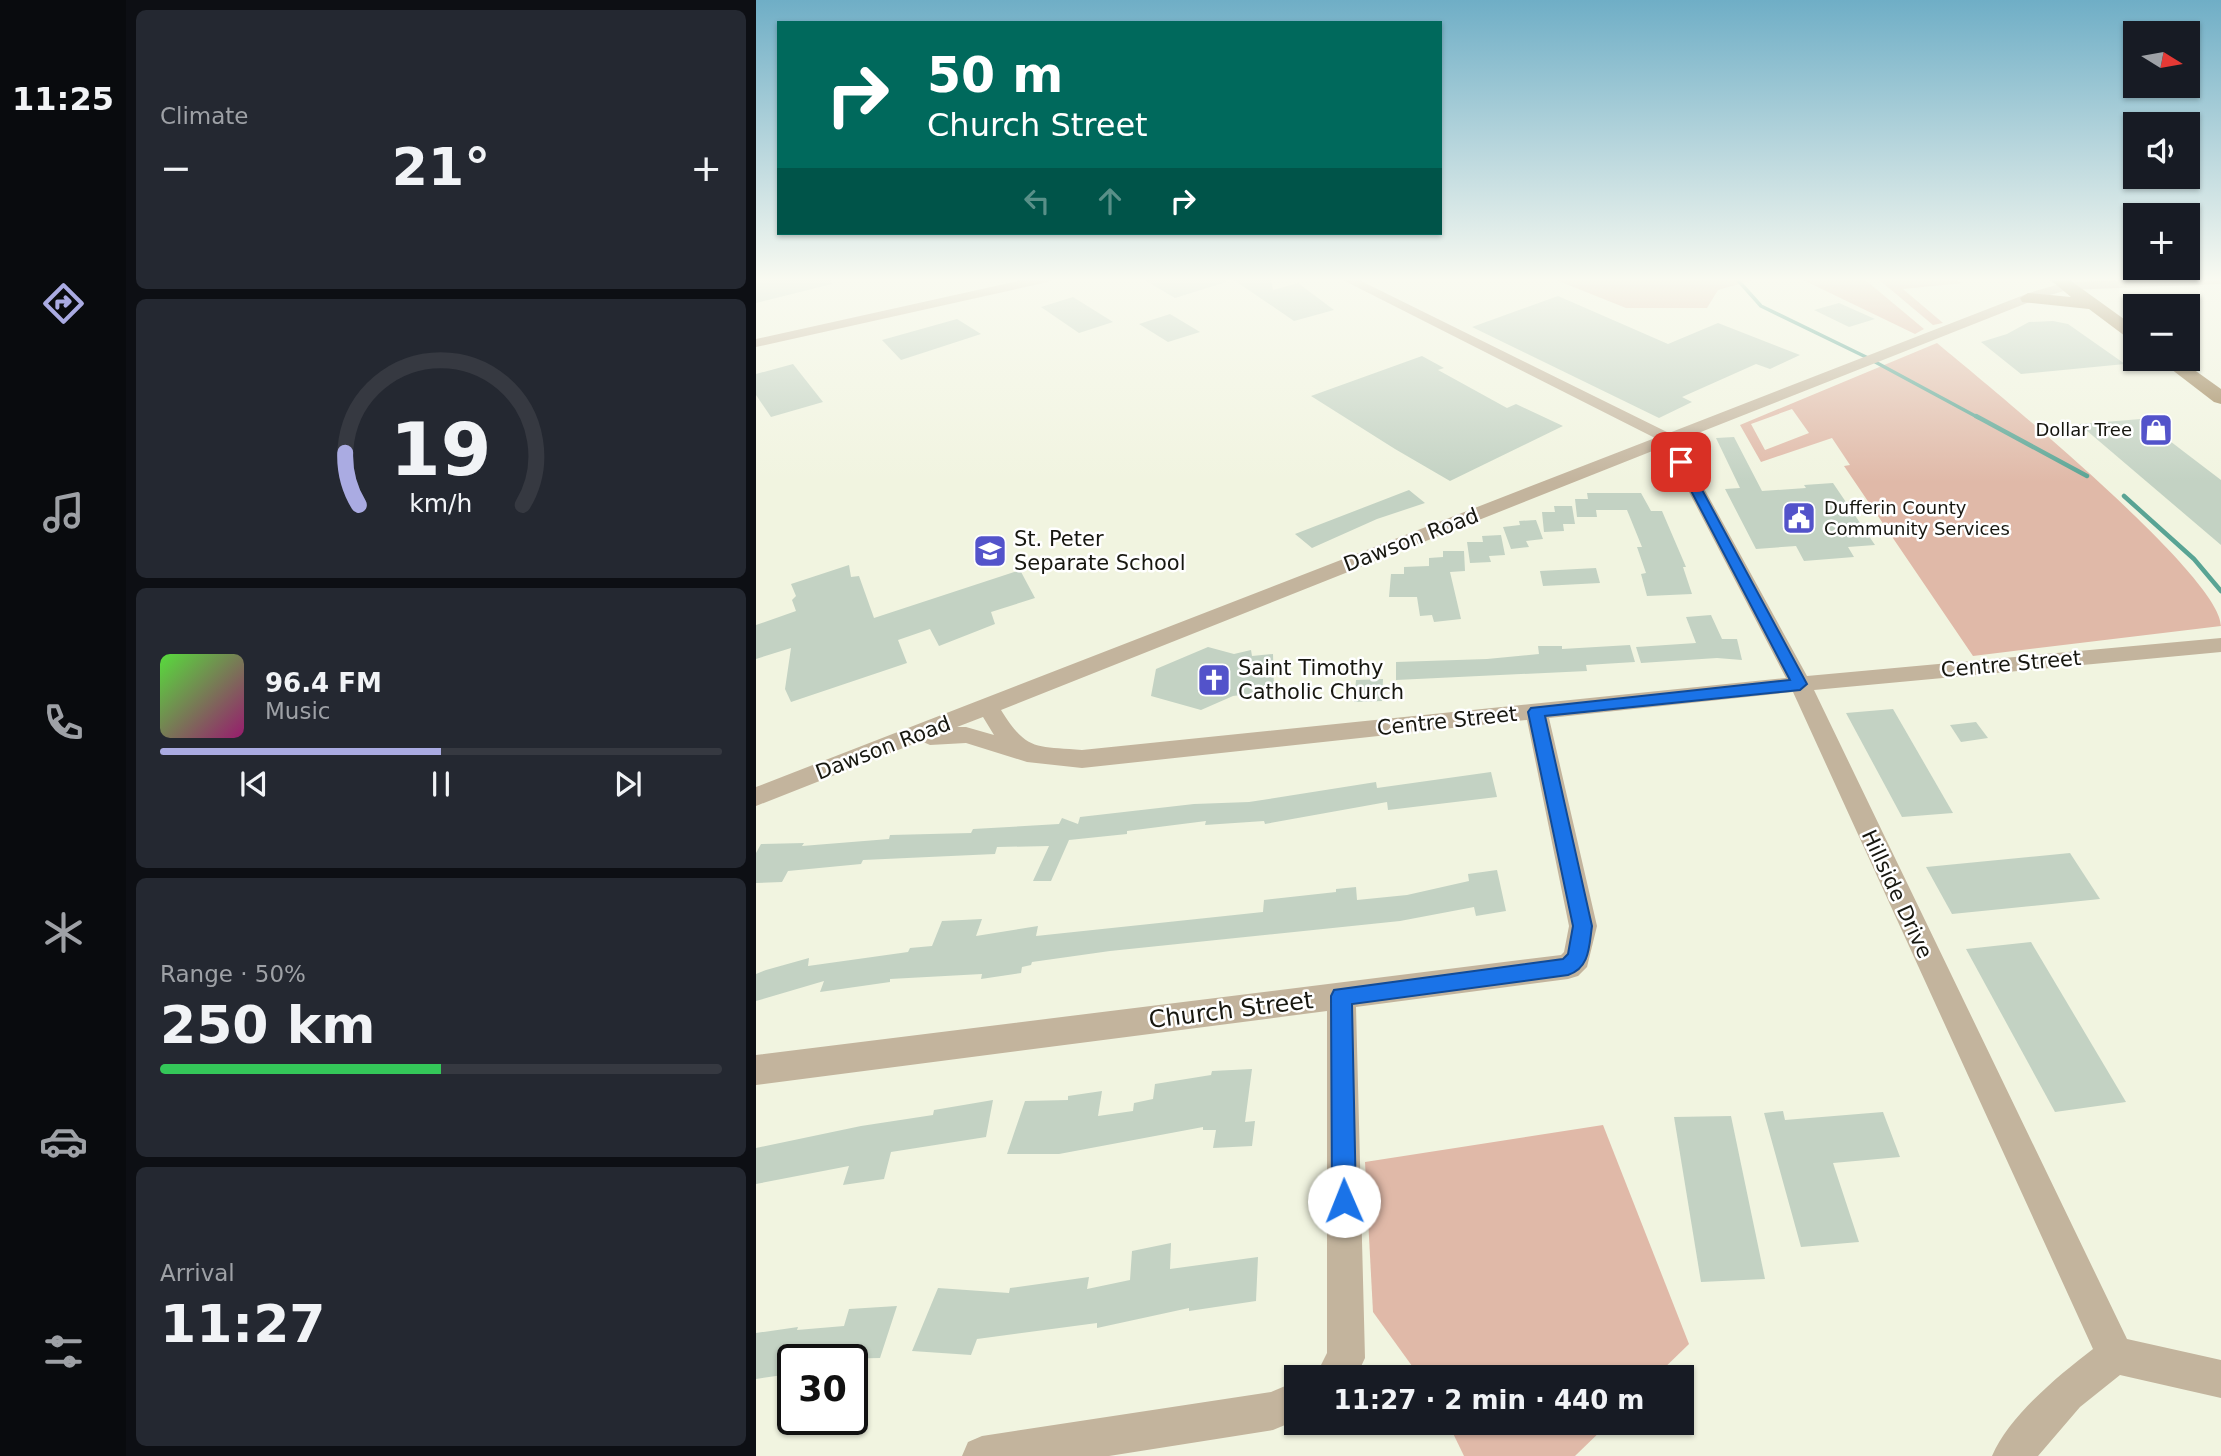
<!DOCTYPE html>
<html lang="en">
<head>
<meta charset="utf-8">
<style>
	:root { --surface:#171b24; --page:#242831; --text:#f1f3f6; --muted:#9ea1a6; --line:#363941; --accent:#aaabe2 }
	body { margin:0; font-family:"DejaVu Sans",sans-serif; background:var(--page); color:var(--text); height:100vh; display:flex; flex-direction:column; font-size:26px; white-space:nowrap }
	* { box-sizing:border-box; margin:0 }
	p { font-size:23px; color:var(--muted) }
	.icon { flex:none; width:38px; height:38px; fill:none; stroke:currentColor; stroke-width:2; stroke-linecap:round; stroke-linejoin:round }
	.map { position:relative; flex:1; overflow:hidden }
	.panel { display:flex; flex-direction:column; gap:10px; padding:10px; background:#0d0f14; width:630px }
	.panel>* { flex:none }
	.guide { position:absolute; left:21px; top:21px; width:665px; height:214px; border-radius:0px; box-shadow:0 2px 5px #0004; background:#00695c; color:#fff; overflow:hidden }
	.needle { width:46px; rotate:101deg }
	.fabs { position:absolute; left:1367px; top:21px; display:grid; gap:14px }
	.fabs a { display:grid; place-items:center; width:77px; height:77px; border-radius:0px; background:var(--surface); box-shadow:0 2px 5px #0004; font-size:35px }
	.speed { position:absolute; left:21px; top:1344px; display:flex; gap:14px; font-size:35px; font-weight:700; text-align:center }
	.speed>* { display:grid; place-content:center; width:91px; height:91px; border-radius:50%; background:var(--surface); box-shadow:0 2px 5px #0004; line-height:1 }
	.speed .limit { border:4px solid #111; border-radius:10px; background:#fff; color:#111 }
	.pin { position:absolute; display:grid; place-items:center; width:60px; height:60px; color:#fff; margin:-30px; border-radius:14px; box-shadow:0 4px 10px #0006 }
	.me { position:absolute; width:77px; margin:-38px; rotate:359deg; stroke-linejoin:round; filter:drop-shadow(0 0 5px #0008) }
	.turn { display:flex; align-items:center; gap:24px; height:147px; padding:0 35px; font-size:32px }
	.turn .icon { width:91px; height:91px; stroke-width:2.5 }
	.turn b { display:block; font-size:49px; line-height:60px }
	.lanes { display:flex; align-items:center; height:66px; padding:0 35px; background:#0003; justify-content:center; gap:35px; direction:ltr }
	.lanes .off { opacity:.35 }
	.big { font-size:52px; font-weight:600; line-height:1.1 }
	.panel .tile { flex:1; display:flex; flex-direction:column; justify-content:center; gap:10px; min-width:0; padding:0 24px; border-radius:10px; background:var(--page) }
	.panel .dial { align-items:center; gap:0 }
	.dial svg { height:182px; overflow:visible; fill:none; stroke:var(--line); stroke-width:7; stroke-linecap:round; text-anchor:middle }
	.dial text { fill:var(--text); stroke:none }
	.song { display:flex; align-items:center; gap:21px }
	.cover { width:84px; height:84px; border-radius:10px; background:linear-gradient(135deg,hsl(110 70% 55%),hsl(320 70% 35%)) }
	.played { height:7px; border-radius:4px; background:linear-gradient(90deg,var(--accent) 50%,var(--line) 50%) }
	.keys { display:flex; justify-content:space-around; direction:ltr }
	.heat { display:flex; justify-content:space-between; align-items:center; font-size:38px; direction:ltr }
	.charge { height:10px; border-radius:5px; background:linear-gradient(90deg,#34c759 50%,var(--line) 0) }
	.trip { position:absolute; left:528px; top:1365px; width:410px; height:70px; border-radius:0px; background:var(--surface); box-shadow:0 2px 5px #0004; font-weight:600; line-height:70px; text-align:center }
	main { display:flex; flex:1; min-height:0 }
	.menu { display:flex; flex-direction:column; width:126px; justify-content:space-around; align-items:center; background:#090b0e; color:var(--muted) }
	.menu .icon { width:49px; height:49px }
	.menu .on { color:var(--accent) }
	.menu b { font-size:32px; color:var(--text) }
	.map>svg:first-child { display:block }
	.green { fill:#e0b9a8; fill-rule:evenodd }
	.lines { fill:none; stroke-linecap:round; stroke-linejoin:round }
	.stream-far1 { stroke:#59a494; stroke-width:3.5 }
	.stream { stroke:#59a494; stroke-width:4.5 }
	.building { fill:#c3d2c3 }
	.minor { fill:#c3b49d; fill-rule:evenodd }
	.major { fill:#9a8055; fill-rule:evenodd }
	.route { fill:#1a73e8; stroke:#114b97; stroke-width:2 }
	.labels { text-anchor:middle; stroke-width:5; stroke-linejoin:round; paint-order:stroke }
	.far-poi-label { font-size:18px; fill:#171710; stroke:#fff; text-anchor:end }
	.poi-label { font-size:21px; fill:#171710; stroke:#fff; text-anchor:start }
	.street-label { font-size:21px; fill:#171710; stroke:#fff }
	.near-street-label { font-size:24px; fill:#171710; stroke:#fff }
</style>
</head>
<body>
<main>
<nav class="menu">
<b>11:25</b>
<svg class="icon on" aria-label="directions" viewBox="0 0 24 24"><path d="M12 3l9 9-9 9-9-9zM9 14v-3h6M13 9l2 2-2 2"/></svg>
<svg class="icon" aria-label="music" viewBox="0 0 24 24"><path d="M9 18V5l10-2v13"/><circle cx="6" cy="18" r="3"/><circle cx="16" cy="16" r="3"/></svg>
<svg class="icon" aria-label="phone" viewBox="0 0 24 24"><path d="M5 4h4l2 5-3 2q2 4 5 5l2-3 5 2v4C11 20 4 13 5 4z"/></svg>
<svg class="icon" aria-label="climate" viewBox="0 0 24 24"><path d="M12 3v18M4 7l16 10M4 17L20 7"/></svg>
<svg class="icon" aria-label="car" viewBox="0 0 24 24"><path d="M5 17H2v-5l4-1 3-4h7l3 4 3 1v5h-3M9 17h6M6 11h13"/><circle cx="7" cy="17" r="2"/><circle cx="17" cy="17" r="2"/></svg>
<svg class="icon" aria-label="filters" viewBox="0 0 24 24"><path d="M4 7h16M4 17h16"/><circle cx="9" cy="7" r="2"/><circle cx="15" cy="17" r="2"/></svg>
</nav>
<section class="panel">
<div class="tile"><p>Climate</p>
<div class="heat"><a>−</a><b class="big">21°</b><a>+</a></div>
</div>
<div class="tile dial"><svg viewBox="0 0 100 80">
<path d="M14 69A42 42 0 1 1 86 69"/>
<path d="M14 69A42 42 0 0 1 8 46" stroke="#aaabe2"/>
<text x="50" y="56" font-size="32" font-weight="700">19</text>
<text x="50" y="72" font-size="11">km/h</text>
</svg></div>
<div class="tile">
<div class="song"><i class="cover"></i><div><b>96.4 FM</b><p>Music</p></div></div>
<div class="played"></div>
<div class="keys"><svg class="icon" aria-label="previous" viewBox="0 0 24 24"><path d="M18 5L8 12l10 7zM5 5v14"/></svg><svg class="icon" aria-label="pause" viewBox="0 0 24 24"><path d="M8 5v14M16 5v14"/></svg><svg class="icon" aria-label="next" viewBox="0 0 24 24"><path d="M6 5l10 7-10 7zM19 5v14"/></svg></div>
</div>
<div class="tile"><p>Range · 50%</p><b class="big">250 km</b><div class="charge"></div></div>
<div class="tile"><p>Arrival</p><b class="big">11:27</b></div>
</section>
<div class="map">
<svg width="1465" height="1456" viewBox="0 0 1465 1456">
	<rect width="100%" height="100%" fill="#f1f4e0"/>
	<g class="green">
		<polygon points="795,278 1004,278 962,290 951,308 870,308"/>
		<polygon points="1043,278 1107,278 1168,329 1159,334"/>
		<polygon points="1121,278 1195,278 1207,283 1147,289 1187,323 1177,325"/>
		<path d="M1181,343c48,40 284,232 284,283l-248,30 -129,-190 6,-1 -18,-27 -71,24 -21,-37zM1036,409l17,24 -44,17 -14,-26z"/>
		<polygon points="847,1125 933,1344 899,1377 664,1377 617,1312 609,1162"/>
		<polygon points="692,1423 853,1423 819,1456 708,1456"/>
	</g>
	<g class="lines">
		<polyline class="stream-far1" points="980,278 1005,306 1110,357 1223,418"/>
		<g class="stream">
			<polyline points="1220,416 1331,476"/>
			<polyline points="1368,496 1438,559 1465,591"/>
		</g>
	</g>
	<g class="building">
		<polygon points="0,278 75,278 76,284 0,303"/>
		<polygon points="385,278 470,278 470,282 419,298"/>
		<polygon points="475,278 515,278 517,290 542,283 578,310 538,321"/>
		<polygon points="802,296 912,344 962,323 1044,355 1014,369 1000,364 926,397 936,402 903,418 716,327"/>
		<polygon points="317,297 357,322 323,333 285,307"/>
		<polygon points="1083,303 1119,319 1093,327 1058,310"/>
		<polygon points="414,314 444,332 412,342 383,324"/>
		<polygon points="201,319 225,334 145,360 126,340"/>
		<polygon points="1297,321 1312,324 1369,364 1265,374 1225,342 1251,334 1273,322"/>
		<polygon points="666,356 688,368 682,370 751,408 760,404 807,426 694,481 639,449 555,396"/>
		<polygon points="37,364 67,402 15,417 0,395 0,374"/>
		<polygon points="1385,419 1465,480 1465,545 1323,424"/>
		<polygon points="978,437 1006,491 1050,488 1048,485 1077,483 1119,545 1092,547 1098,557 1048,561 1040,546 1000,549 969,489 984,488 960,438"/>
		<polygon points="653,490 669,503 621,519 556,548 539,534"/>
		<polygon points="831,493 885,493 895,511 906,511 930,567 927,567 936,594 891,596 885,574 890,573 881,547 886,547 871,510 840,510 841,517 821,517 819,499 832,499"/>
		<polygon points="798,506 816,506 819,524 807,524 808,531 788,532 786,512 799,512"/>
		<polygon points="780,520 787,539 770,541 773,547 755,549 747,527 764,525 763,521"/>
		<polygon points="745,535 749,555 733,556 735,562 714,563 711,542 727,542 726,536"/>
		<polygon points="687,551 708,551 709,571 694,572 705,619 678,622 676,615 664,616 661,597 633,597 635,574 648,574 648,567 673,566 673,558 687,557"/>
		<polygon points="93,565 95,577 103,576 118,618 264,570 279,598 235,612 239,624 183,646 174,629 142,640 151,663 35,702 29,689 35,648 0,659 0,625 40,611 36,600 40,596 35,584"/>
		<polygon points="840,568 844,583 787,586 784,571"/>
		<polygon points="955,615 966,639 981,639 986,660 961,658 885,663 880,647 940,643 930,617"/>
		<polygon points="874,645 879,662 830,665 831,671 640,680 640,662 731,659 783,654 782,646 806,646 806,649"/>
		<polygon points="452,647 478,654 495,650 496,656 517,654 518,691 477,696 445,710 395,696 400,669"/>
		<polygon points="627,679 626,701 598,702 600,680"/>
		<polygon points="1137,709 1197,813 1146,817 1090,713"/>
		<polygon points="1220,722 1232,738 1205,742 1194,725"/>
		<polygon points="735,772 741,797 632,810 631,802 509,824 508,821 449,825 450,821 371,831 371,834 313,840 295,881 277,881 293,846 241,847 239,854 107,860 105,864 32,871 26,882 0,883 0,853 5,844 48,843 46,846 133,839 134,835 215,833 217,829 303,824 306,818 322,824 324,817 438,804 493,802 620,782 621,788"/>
		<polygon points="1314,853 1344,899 1196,914 1170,867"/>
		<polygon points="741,870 750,911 720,916 718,907 644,921 354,951 276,962 275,965 266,967 265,973 225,979 226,974 134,979 134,982 64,992 68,981 0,1001 0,974 10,970 53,958 52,966 152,952 154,948 176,946 186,921 226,919 220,936 282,926 280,936 507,912 508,900 580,892 580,889 600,887 601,900 651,895 713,881 712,874"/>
		<polygon points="1275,942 1370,1102 1299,1112 1210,949"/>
		<polygon points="496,1069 489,1122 499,1121 496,1146 457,1148 460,1130 447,1130 447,1127 303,1154 251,1154 269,1101 312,1100 312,1096 346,1091 342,1116 377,1111 378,1103 397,1099 399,1084 455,1075 456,1071"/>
		<polygon points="237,1100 230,1137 135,1152 128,1179 87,1185 93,1166 0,1184 0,1148 105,1126 177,1115 178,1110"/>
		<polygon points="1027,1111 1029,1120 1127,1112 1144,1157 1077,1163 1103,1242 1045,1247 1008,1113"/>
		<polygon points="975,1116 1009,1279 945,1282 918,1117"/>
		<polygon points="415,1243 414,1269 502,1257 500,1301 433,1311 433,1308 341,1328 341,1323 221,1339 215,1355 156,1351 182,1288 253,1293 254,1288 333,1277 331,1289 374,1280 376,1251"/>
		<polygon points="141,1306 124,1358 32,1360 27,1375 0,1379 0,1333 42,1327 41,1330 88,1326 93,1309"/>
	</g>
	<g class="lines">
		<g class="minor">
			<polygon points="275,278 298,278 292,282 0,347 0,339"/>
			<path d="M583,278h16l314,155 360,-140 37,-11 155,-4v6l-154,6 -30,9 -359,142 129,235 414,-38v14l-407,38 313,649 94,21v38l-101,-23 -40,32 -42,49h-46c17,-40 67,-81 101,-107l-300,-657 -244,26 48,208 -10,41 -9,9 -10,3 -212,28 9,351 -9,19h-41l12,-24v-342l-571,74v-30l805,-100 3,-3 5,-26 -42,-206 -445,48 -55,-6 -61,-19 -36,2 -9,-4 -165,65v-19l899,-349zM909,446l121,232 -704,72c-46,-4 -55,2 -81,-40zM227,717l11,18 -28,-8h-9z"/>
			<polygon points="541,1381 541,1420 517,1430 353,1456 206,1456 212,1442 226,1436 515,1392"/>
		</g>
		<g class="major">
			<polygon points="1292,278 1311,278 1379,327 1379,340 1373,339 1333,309 1266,302 1264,298 1272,293 1315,297"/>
			<polygon points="1402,359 1423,359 1465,389 1465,404 1458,402"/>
		</g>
	</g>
	<linearGradient id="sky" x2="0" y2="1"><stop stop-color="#6faec6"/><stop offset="0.58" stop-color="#f9faf1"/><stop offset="1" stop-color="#f9faf1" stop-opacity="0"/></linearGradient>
	<rect width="1465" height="482" fill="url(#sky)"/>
	<path class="route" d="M925,459l6,3 120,222 -7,6 -255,26 47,210c-3,20 -2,42 -24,49l-216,29 4,197 -3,9 -9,3 -8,-3 -4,-9 -1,-205 3,-6 229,-31 5,-5 5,-28 -45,-214 3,-4 259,-28 -114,-218z"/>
	<defs>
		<symbol id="shop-square" viewBox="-11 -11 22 22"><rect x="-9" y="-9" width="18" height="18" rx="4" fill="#5353ca" stroke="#fff"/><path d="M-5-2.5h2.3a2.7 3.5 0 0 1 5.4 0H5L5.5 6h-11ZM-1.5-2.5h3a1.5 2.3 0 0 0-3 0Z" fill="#fff"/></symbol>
		<symbol id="civic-square" viewBox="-11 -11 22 22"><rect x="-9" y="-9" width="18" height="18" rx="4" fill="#5353ca" stroke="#fff"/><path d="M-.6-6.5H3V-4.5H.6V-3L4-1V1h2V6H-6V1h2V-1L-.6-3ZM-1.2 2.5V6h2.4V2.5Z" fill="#fff"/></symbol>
		<symbol id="school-square" viewBox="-11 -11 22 22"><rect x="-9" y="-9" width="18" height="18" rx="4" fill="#5353ca" stroke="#fff"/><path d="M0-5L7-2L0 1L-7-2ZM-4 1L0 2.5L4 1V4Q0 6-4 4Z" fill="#fff"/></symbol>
		<symbol id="church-square" viewBox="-11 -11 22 22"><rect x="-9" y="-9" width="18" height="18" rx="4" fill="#5353ca" stroke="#fff"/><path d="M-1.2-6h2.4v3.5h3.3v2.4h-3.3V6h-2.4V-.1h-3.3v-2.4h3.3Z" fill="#fff"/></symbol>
	</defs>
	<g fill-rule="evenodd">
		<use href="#shop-square" x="1381" y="411" width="38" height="38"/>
		<use href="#civic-square" x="1024" y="499" width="38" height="38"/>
		<use href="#school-square" x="215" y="532" width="38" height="38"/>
		<use href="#church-square" x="439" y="661" width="38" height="38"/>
	</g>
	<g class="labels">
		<g class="far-poi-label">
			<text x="1376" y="436">Dollar Tree</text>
			<text x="1068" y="514" text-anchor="start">Dufferin County<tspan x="1068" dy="21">Community Services</tspan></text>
		</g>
		<g class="poi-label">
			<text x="258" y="546">St. Peter<tspan x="258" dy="24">Separate School</tspan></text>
			<text x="482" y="675">Saint Timothy<tspan x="482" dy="24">Catholic Church</tspan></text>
		</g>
		<g class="street-label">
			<text transform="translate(655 540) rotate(-21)" y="7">Dawson Road</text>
			<text transform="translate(1255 664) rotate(-5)" y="7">Centre Street</text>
			<text transform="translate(691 721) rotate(-6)" y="7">Centre Street</text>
			<text transform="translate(127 748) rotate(-21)" y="7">Dawson Road</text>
			<text transform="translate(1141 894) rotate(65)" y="7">Hillside Drive</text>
		</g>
		<g class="near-street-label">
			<text transform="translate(475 1010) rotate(-7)" y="8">Church Street</text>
		</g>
	</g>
</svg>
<div class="fabs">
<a><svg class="needle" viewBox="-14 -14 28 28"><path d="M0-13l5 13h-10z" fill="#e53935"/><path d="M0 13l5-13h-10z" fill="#9ea1a6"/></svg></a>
<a><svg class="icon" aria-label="sound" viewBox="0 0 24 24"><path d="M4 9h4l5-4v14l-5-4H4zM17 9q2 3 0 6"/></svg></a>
<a>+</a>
<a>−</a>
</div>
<div class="speed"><div class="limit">30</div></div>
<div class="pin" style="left:925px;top:462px;background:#d93025"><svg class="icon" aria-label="arrive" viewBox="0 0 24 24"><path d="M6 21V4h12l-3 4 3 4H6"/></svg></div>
<svg class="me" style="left:588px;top:1201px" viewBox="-20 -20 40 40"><circle r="19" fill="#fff"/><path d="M0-13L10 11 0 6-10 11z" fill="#1a73e8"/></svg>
<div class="trip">11:27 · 2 min · 440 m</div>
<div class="guide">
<div class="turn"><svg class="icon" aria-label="right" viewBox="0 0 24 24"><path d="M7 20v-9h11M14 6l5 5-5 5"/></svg><div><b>50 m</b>Church Street</div></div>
<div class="lanes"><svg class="icon off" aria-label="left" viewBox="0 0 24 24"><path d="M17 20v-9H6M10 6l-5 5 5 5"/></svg><svg class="icon off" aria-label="ahead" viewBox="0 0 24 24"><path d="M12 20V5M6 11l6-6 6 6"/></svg><svg class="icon" aria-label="right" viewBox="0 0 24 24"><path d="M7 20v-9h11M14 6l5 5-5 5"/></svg></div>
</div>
</div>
</main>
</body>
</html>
